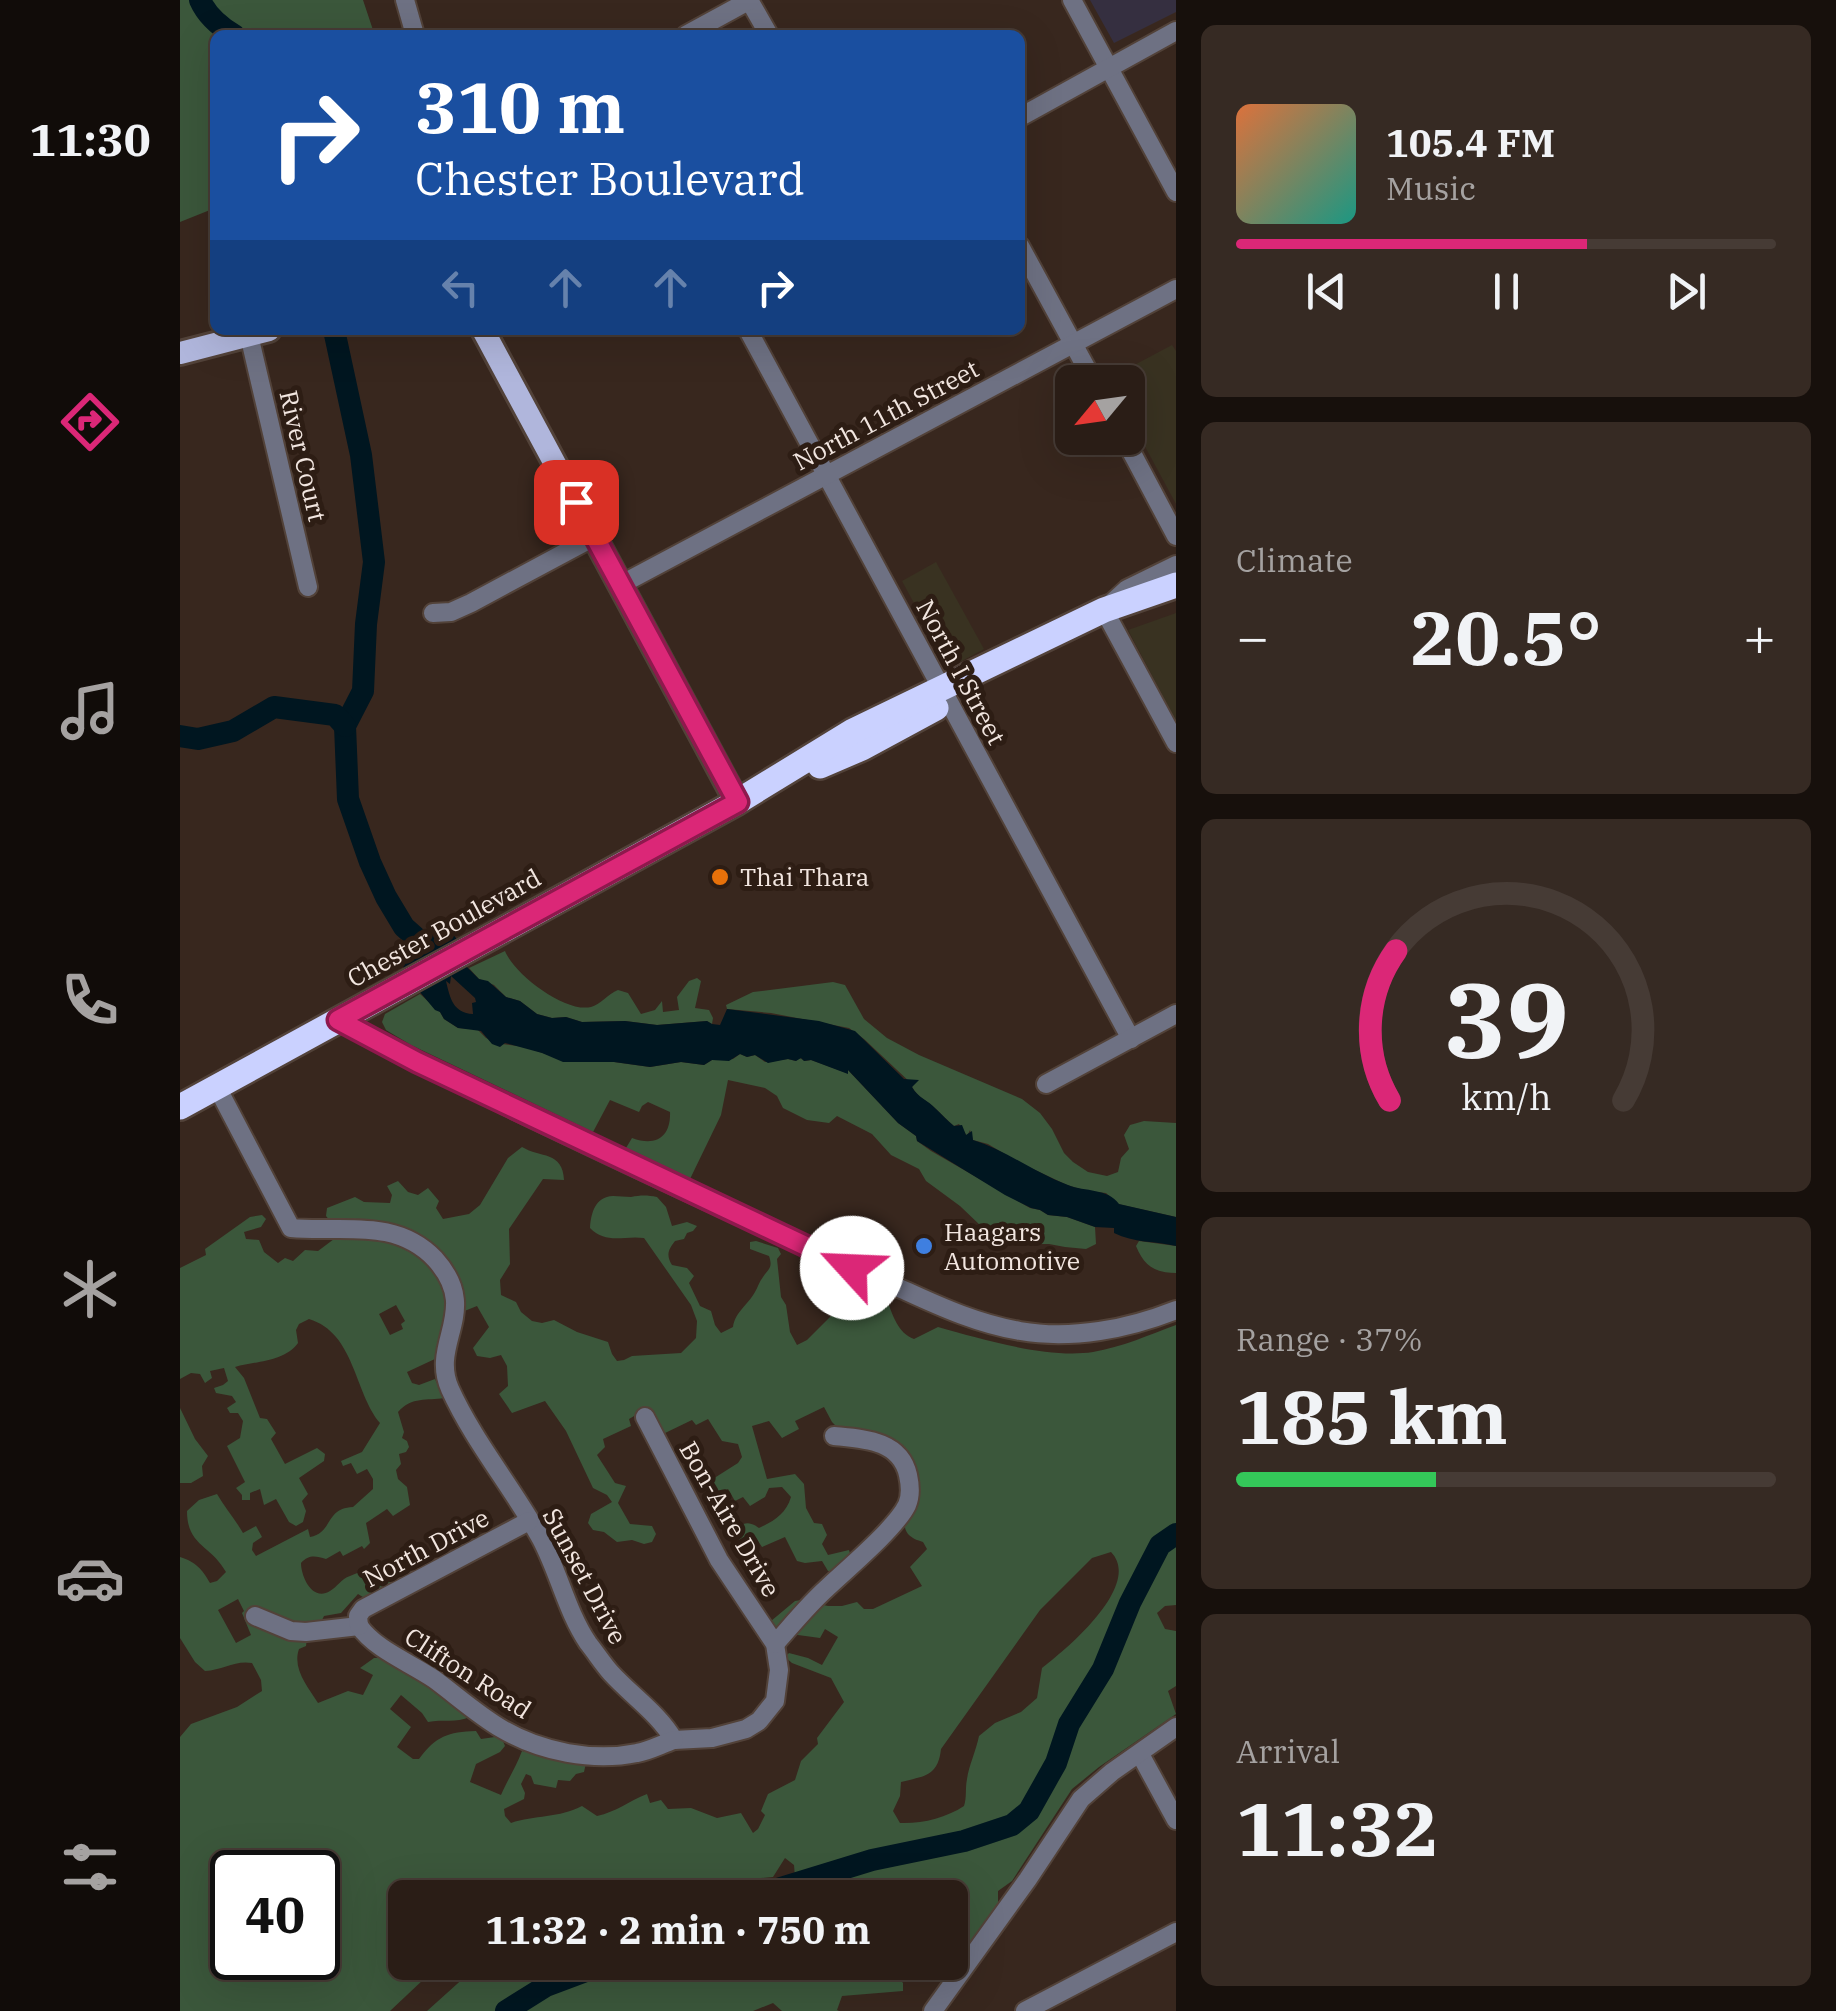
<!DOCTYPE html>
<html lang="en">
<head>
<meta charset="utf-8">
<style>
	:root { --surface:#2a1d16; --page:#362a23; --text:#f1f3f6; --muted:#a5a2a1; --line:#463b35; --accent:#db2777 }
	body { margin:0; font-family:"IBM Plex Serif",serif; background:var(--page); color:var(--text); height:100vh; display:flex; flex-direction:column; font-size:38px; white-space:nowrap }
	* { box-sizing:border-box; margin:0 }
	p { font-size:32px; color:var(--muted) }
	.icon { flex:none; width:55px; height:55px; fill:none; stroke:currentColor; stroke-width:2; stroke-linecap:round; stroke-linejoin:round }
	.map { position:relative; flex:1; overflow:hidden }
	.sheet { display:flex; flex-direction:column; gap:25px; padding:25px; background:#17100c; width:660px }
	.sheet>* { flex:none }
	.banner { position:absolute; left:30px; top:30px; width:815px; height:305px; border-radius:15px; box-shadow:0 10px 40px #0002,0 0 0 2px var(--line); background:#1a4fa0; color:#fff; overflow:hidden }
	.needle { width:65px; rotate:241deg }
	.buttons { position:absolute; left:875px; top:365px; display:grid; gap:20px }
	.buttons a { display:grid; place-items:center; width:90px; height:90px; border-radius:15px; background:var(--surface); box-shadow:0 10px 40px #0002,0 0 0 2px var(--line); font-size:50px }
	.speed { position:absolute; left:30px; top:1850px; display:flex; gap:20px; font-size:50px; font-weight:700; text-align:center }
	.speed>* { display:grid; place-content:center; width:130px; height:130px; border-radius:50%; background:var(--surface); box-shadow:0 10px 40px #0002,0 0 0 2px var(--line); line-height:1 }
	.speed .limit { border:5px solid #111; border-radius:15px; background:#fff; color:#111 }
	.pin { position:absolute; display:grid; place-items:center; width:85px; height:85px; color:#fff; margin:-42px; border-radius:20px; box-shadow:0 5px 15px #0006 }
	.me { position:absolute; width:110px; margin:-55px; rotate:295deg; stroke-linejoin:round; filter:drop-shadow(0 0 8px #0008) }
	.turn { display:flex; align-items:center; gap:35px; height:210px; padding:0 40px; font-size:45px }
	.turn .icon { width:130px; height:130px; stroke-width:2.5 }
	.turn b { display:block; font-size:70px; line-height:85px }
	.lanes { display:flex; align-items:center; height:95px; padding:0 40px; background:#0003; justify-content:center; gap:50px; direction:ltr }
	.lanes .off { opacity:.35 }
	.big { font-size:75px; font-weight:700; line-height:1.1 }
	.sheet .tile { flex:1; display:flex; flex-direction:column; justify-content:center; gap:15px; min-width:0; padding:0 35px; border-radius:15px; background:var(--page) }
	.sheet .dial { align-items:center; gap:0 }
	.dial svg { height:260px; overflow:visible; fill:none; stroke:var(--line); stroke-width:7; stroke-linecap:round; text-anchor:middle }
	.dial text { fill:var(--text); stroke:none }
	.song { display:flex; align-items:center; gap:30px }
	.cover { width:120px; height:120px; border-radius:15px; background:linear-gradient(135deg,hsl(20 70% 55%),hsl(170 70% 35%)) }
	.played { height:10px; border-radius:5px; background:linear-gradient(90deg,var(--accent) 65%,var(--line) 65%) }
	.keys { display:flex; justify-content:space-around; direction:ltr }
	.heat { display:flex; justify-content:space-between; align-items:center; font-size:55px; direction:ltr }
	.charge { height:15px; border-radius:8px; background:linear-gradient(90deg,#34c759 37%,var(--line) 0) }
	.trip { position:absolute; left:208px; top:1880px; width:580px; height:100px; border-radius:15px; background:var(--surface); box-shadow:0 10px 40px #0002,0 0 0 2px var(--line); font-weight:700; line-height:100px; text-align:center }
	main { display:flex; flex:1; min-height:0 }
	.menu { display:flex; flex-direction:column; width:180px; justify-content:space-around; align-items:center; background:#110c09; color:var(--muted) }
	.menu .icon { width:70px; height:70px }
	.menu .current { color:var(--accent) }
	.menu b { font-size:45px; color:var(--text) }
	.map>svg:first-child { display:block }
	.commercial { fill:#393221 }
	.industrial { fill:#352f40 }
	.green { fill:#3b573b; fill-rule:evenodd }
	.water { fill:#001620; fill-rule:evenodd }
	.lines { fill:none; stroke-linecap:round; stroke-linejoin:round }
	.river { stroke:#001620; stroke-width:22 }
	.minor-casing { stroke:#524239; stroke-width:22 }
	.major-casing { stroke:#524239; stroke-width:28 }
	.highway-casing { stroke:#524239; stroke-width:30 }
	.minor { stroke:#6e7183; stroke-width:18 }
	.major { stroke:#b0b6dc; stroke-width:22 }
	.highway { stroke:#cad1ff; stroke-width:25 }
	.route-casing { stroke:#8e194d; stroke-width:25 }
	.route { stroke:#db2777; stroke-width:18 }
	.food-dot { fill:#e8710a; stroke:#2d1d14; stroke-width:4 }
	.shop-dot { fill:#3f7fe0; stroke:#2d1d14; stroke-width:4 }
	.labels { text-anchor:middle; stroke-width:10; stroke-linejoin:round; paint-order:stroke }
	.street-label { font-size:25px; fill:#f2e6e0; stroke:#2d1d14 }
	.poi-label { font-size:25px; fill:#f2e6e0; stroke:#2d1d14; text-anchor:start }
</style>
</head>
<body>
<main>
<nav class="menu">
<b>11:30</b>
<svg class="icon current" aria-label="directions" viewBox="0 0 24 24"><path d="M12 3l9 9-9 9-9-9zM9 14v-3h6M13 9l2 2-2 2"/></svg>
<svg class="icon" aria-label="music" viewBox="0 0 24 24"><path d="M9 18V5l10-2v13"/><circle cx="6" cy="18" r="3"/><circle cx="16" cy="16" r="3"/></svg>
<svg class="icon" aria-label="phone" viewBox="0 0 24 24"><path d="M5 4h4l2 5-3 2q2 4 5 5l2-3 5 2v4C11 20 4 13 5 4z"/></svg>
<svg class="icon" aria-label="climate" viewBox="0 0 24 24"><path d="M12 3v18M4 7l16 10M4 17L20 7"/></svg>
<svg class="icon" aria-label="car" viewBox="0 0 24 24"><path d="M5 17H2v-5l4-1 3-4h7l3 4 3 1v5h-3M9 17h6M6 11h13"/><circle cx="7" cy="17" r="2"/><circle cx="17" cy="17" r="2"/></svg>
<svg class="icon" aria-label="filters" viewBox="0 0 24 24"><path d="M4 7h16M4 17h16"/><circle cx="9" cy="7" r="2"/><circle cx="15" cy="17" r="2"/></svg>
</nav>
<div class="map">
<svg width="996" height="2011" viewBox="0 0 996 2011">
	<rect width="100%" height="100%" fill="#38271e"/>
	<g class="commercial">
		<polygon points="992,345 996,351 996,504 948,415 948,382 930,382 928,379"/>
		<polygon points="756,562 804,649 769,668 722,581"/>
		<polygon points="996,613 996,721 948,630"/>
	</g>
	<polygon class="industrial" points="910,0 996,0 996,12 934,43"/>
	<g class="green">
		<polygon points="0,0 183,0 193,30 198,35 35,35 35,208 0,222"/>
		<path d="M325,951c9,23 60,62 86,56 9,-2 17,-13 27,-17l10,3 13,21 14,-4 7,-9 1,11 16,-2 -2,-13 12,-16 8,-3 4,3 -6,27 14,2 4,8 -1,6 -5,-3 -50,4 -32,-4 -43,1 -16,-5 -14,1 -15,-4 -17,-13 -14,-4 -12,-12 -15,-6 -10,-11z"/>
		<path d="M653,982l12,3 19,34 23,19 32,17 103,44 18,14 12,16 12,24 9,9 15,10 19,4 11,-4 3,-14 8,-9 -5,-14 6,-10 14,-4 32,2v94l-58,-13 -12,-11 -19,-2 -20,-6 -49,-23 -30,-18 -15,-4 -3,-10 -3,6 -8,-12 -5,2c-7,-6 -12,-11 -18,-17 -8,-8 -18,-11 -24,-22l1,-2 -49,-46 -15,-11 -78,-15 -44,-4 -1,-4 27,-13z"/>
		<path d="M240,994l20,18 4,7 14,9 19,1 9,9 16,6 23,3 41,14 48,1 36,5 31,-5 23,3 8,-5 21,-1 7,-5 7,3 8,-2 10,7 23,-3 8,2 2,-4 7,4 6,-1 36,13 1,-3 50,53 18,13 1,5 14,10 99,57 10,2 8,5 19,2 28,10 1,17 -10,5 -21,-2 -16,-3h-26l-22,-8 -19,-9 -22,-21 -34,-25 -7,-12 -28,-14 -19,-21 -35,-18 -8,7 -22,-3 -24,-12 -6,-12 -12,-8 -37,-8 -7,35 -31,64 -64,-31 6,-10c24,9 39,-1 38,-26l-22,-10 -6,4 -3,6 -29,-12 -17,32 -182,-87 -25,-15 -4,-8 3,-8z"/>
		<path d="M342,1147c18,11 41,4 42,33l-21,-1 -34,50 1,35 -10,16 1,15 15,7 5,10 11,9 10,2 12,-3 23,12 31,10 4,12 5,7 7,-1 8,-4 49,-3 15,-15 1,-17 -6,-16 -47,-67c-20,-3 -37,7 -54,-10 1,-15 5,-31 23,-32 6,0 12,1 18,1 10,-2 16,-2 26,0l9,10 6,19 15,-4 10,4 -4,5 -6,2 -3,6 -9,2c-7,9 -9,14 -3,24l15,3 7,8 -5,7 11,23 11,5 4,14 6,8 12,-6c2,-15 15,-22 22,-35 3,-5 4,-10 8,-15 6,-9 10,-9 6,-21l-19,-7v-7l6,-1 22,7 3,6 -4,5 4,38 5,8 4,27 7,13 10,-5 27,-27 -1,-11 9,-13 -5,-14 50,25c6,16 11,33 27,39l24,-12c43,12 110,32 155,25 29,-5 56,-17 83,-27v280l-11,1 -8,7 8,16 11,2v55l-8,5 8,23 -77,53 -27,22 -60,92 -14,10v13l-26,37 -22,6v-49l-158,-1 4,-7 -2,-25 -9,-7 -12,19 -12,1 -8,12 3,7 -173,1c-12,-11 -24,-6 -38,0h-140v64l36,1 -51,48h-210v-274l11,-13 46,-17 25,-16 -1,-11 -9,-17c-17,-3 -29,7 -47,8l-10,-9 -15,-24v-81c16,5 22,12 30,26l7,-2 9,-9c-15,-27 -39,-26 -39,-61l12,-11 18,-6c8,14 18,25 26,39l13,-7 6,11 -9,6 -1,7 4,6 52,-27 2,8c23,-4 15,-29 43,-30l20,-18v-10l-6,-10 -10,5 -6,-11 -8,3 -2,-5 21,-9 18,-29c-26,-31 -25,-90 -71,-104l-10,5 -3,6 2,13c-14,19 -42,18 -63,24l9,11 16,40 7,1 9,14 -5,6 14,25 32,-16 8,6 -1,7 -25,17 9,16 -6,7 4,10 -3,11 -7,4 -7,-4 -13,-23 -12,6 -4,-16 -10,4v7h-8v-5l-6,-7 9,-6 -18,-36 13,-8 3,-17 -5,-8h-8l-3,-5 9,-6 -4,-6 -16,-3 -2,-5 9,-3 5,-4 -4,-13 -14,3 2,7 -7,5 -5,-9 -9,-1 -11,6v-111l26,-13 -1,-6 45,-32 12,-2 4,4 -5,8 -17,5 2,7 13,1 5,12 14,11 7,-5 8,3 12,-11 13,1 20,-15h34l38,11 26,23 14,26 -13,62 -30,14 5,11 7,2 16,-6 9,19c-17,3 -32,-2 -46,14l6,20 -2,6 5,3 2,6 -3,5 -7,2 2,10 -5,6 2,9 9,8 3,18 -17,11 -6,-7 -21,14 4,20 -6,6 -2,-3 -19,10 -3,-5 -14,8c-10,-3 -17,-5 -25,4 0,13 11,39 29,28 7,-4 11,-12 20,-15 11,-4 25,-12 38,-13l9,17 -31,19 -8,-5 -17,19 -17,3 -3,6 -36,15 9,3 13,-2 -1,8 -7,3c-7,20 9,38 19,54l30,-12 15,4 10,-20 -13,-7 14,-10h5l43,24 48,35c-14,6 -28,2 -42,5l-6,-9 -21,-18 -11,14 21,18 -14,20 16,12h6c17,-23 29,-27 57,-28l5,8 14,-2 8,4 2,5 -5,6 -24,12 -6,18 31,13c7,-16 15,-28 21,-44l64,12 -2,9 -8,2 -6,7 -12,-1 -2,8 -22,-4 -3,-8 -5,-2 -5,10 4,9 -1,6 -20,10 1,7 6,7c23,-8 49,-5 71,-17l15,10c19,-4 32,-15 50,-22l3,9 11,-3 7,9 23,-1 26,10 24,-5 12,20 5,-4 7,-14 -4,-4 7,-17 27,-14 6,-19 17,-17 -1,-6 27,-36 -13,-24 -39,-15 -7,-6 4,-4 19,5 14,7 16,-28 -13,-8 -5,9 -44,-6 -5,-11 24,-20 6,-1 27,6h14l15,-4 7,7h9l49,-23 -12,-19 17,-18 -4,-7c-6,-2 -10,-3 -15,-8 -10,-12 -1,-56 0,-73l-67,-30 -9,-9 -8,-15 -29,14 4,8 -17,9 -13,-17 -17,5 15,53 28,-5 9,10 2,24 8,15 8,1 5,11 -5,9 6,11 21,-5 2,7 -13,14h-10l-6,-10 -17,2 -8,-2 -12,-24 -23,10 -6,-9 -13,8 -10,-17c11,-6 15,-9 26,-1 15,-7 27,-14 32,-31l-9,-10 -13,1 -4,9 -15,9 -7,-9 -8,4 -7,-12 -14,8h-8l2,-15 30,-19 4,-6 -4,-13 -16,-3 -14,-22 -12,6 -4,-5 -29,14 -17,-25 -17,10 2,7 -28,13 2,8 -8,8 18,28 11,3 -8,17 12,21 22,2 4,8 -4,8 -8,2 -12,-4 -15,2 -13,-10 -11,-2 -5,-7 3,-9 21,-12 -5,-7 -14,-7 -27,-57 -21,-30 -33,12 -13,-19 9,-8 -1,-20 -6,-11 -11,3 -13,-2 -4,-8 16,-21 -12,-21 -15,6 2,-14 -13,-28 -13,-17 -107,-31 -5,-6 1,-8 28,-11 9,5 26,1 2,-8 -5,-9 11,-5 10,11 10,3 10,-7 11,13 -3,7 7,11 26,-5 11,-9 28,-47zM216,1305l9,16 -4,3 2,5 -13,6 -11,-21zM931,1552c32,33 -44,97 -69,116l-5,30 -16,14 -26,11 -16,13c-3,15 -10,29 -12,43 -2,10 0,18 -3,27 -18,12 -43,18 -64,17l-7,-12 7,-15 1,-14c24,-6 37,-6 40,-33l99,-139 52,-52zM58,1599l6,12 -2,2 9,22 -15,8 -18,-33zM52,1872h86v86h-86z"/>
		<path d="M959,1241l37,5v27c-21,0 -32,-7 -40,-27z"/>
		<polygon points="0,1408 15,1439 28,1456 22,1466 23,1476 11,1483 0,1483"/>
		<polygon points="296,1963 740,1963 733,1966 710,1968 723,1983 723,1991 662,1996 657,2010 659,2011 602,2011 593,2003 573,2011 247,2011 297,1966"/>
	</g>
	<path class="water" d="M258,928l6,7 9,-1 5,7 8,25 13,13 9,2 18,16 14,4 17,13 15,4 14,-1 16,5 43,-1 32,4 50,-4 5,3 8,1 7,-16 92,12 36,10 49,48 15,1 -7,7c6,11 16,13 24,22 6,6 11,11 18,17l8,-1 4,10 6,-4 1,9c33,10 62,33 95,45 17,7 40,3 51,19l57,13v29c-21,-5 -42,-3 -62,-13v-5l-19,-1 -28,-10 -19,-2 -8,-5 -9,-2 -26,-13 -88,-54 -1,-5 -18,-13 -50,-53v4l-37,-14 -7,1 -3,-3 -5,3 -8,-2 -20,4 -13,-8 -8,2 -7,-3 -11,7 -17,-1 -8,5 -23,-3 -31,5 -36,-5h-51l-21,-9 -37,-10 -5,4 -8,-3 -11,-13 -23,-3 -14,-9 -4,-7 -5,-2 -31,-37 -3,-25zM271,976l24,22 1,4 -4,1 1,11c-20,-1 -23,-16 -27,-33l4,3z"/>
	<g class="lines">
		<g class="river">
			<path d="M20,0c7,16 19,26 34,35"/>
			<polyline points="154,330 181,455 194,562 186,624 183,691 165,726 168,799 190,862 206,897 224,927 260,959"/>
			<polyline points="0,736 18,739 53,731 94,707 155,715 165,726"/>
			<polyline points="568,1898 692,1860 784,1841 832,1825 849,1811 876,1763 889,1724 923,1669 950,1603 980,1545 996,1534"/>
			<polyline points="326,2011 366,1986 430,1962"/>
		</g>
		<defs>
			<g id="minor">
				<polyline points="225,0 235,35"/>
				<polyline points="569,0 589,35"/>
				<polyline points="892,0 996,192"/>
				<polyline points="506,35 570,0"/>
				<polyline points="840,117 996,31"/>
				<polyline points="840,246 914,382"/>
				<polyline points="568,330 951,1039"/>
				<polyline points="69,335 128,587"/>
				<polyline points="944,438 996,536"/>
				<polyline points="996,565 947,589 924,610 996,743"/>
				<polyline points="440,585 996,289"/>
				<polyline points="253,613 271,612 291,603 414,537"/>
				<path d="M158,1020c147,78 299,149 450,218 39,18 78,36 118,53 37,17 73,33 114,40 52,9 108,-2 156,-21"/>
				<polyline points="866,1084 996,1014"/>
				<path d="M37,1087l74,141c50,5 104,-11 144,31 47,52 -6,83 15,130 24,53 63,99 91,150 18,34 26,73 47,104 8,10 15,21 23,30 21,23 47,40 63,67l38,-2 34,-9 13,-8 16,-20 4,-31 -4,-26 -56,-84 -74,-143"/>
				<polyline points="75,1616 111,1631 126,1632 179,1626"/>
				<path d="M179,1626c17,24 50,36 75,53 23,17 44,36 68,50 39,23 91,33 135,24 12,-2 25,-9 37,-13"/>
				<polyline points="179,1626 178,1616 183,1609 349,1521"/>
				<path d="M595,1644c17,-19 33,-39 52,-56 20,-19 69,-60 80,-83 4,-9 3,-21 1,-30 -8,-35 -44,-36 -74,-39"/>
				<polyline points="960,1754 996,1820"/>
				<polyline points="753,2011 848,1879 901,1799 932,1772 996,1727"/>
				<polyline points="845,2011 996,1932"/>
			</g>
			<g id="major">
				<polyline points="303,330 557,802"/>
				<polyline points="0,353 89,330"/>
			</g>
			<g id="highway">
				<polyline points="640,766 682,748 756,708"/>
				<polyline points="0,1107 557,802 673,731 924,610 996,585"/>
			</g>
		</defs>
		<use href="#minor" class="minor-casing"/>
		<use href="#major" class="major-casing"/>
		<use href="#highway" class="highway-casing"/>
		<use href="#minor" class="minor"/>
		<use href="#major" class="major"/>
		<use href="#highway" class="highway"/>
	</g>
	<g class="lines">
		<defs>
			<polyline id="route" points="396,502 558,802 158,1020 237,1062 672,1268"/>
		</defs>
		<use href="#route" class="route-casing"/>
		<use href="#route" class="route"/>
	</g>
	<circle class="food-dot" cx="540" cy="877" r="10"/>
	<circle class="shop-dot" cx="744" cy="1246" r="10"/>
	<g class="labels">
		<g class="street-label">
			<text transform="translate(706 415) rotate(-28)" y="9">North 11th Street</text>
			<text transform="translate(123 456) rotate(77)" y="9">River Court</text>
			<text transform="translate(781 672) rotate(62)" y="9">North I Street</text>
			<text transform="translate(264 928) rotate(-29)" y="9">Chester Boulevard</text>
			<text transform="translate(550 1519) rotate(60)" y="9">Bon-Aire Drive</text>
			<text transform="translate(246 1548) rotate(-28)" y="9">North Drive</text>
			<text transform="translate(405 1576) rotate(62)" y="9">Sunset Drive</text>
			<text transform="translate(288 1673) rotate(33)" y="9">Clifton Road</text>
		</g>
		<g class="poi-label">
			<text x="560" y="886">Thai Thara</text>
			<text x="764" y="1241">Haagars<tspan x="764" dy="29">Automotive</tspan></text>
		</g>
	</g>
</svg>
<div class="buttons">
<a><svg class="needle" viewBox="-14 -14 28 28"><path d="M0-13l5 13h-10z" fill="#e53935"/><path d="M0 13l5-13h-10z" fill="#a5a2a1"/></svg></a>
</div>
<div class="speed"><div class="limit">40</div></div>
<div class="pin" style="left:396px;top:502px;background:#d93025"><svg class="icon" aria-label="arrive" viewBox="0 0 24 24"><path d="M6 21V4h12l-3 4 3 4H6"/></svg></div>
<svg class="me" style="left:672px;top:1268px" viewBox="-20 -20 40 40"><circle r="19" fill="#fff"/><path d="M0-13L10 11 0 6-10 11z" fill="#db2777"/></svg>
<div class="trip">11:32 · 2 min · 750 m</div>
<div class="banner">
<div class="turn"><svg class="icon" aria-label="right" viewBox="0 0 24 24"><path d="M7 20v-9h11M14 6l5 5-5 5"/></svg><div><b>310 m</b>Chester Boulevard</div></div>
<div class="lanes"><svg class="icon off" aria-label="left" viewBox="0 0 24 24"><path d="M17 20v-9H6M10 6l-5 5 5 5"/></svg><svg class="icon off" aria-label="ahead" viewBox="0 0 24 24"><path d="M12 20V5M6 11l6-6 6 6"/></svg><svg class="icon off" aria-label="ahead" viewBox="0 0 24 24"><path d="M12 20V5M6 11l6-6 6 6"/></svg><svg class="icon" aria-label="right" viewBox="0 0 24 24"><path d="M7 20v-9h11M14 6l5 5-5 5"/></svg></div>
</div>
</div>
<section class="sheet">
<div class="tile">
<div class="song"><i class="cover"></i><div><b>105.4 FM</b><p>Music</p></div></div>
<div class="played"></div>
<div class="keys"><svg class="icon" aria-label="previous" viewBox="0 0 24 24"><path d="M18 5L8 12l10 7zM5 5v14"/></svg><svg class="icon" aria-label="pause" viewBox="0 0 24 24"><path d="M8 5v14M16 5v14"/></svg><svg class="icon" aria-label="next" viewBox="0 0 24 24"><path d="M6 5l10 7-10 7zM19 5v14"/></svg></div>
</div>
<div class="tile"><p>Climate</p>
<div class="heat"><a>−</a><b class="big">20.5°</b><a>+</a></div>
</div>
<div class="tile dial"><svg viewBox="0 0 100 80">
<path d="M14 69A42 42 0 1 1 86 69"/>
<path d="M14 69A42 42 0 0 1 16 23" stroke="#db2777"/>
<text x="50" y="56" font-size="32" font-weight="700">39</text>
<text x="50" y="72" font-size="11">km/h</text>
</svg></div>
<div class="tile"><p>Range · 37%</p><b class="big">185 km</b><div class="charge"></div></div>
<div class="tile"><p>Arrival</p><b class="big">11:32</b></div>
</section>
</main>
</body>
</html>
